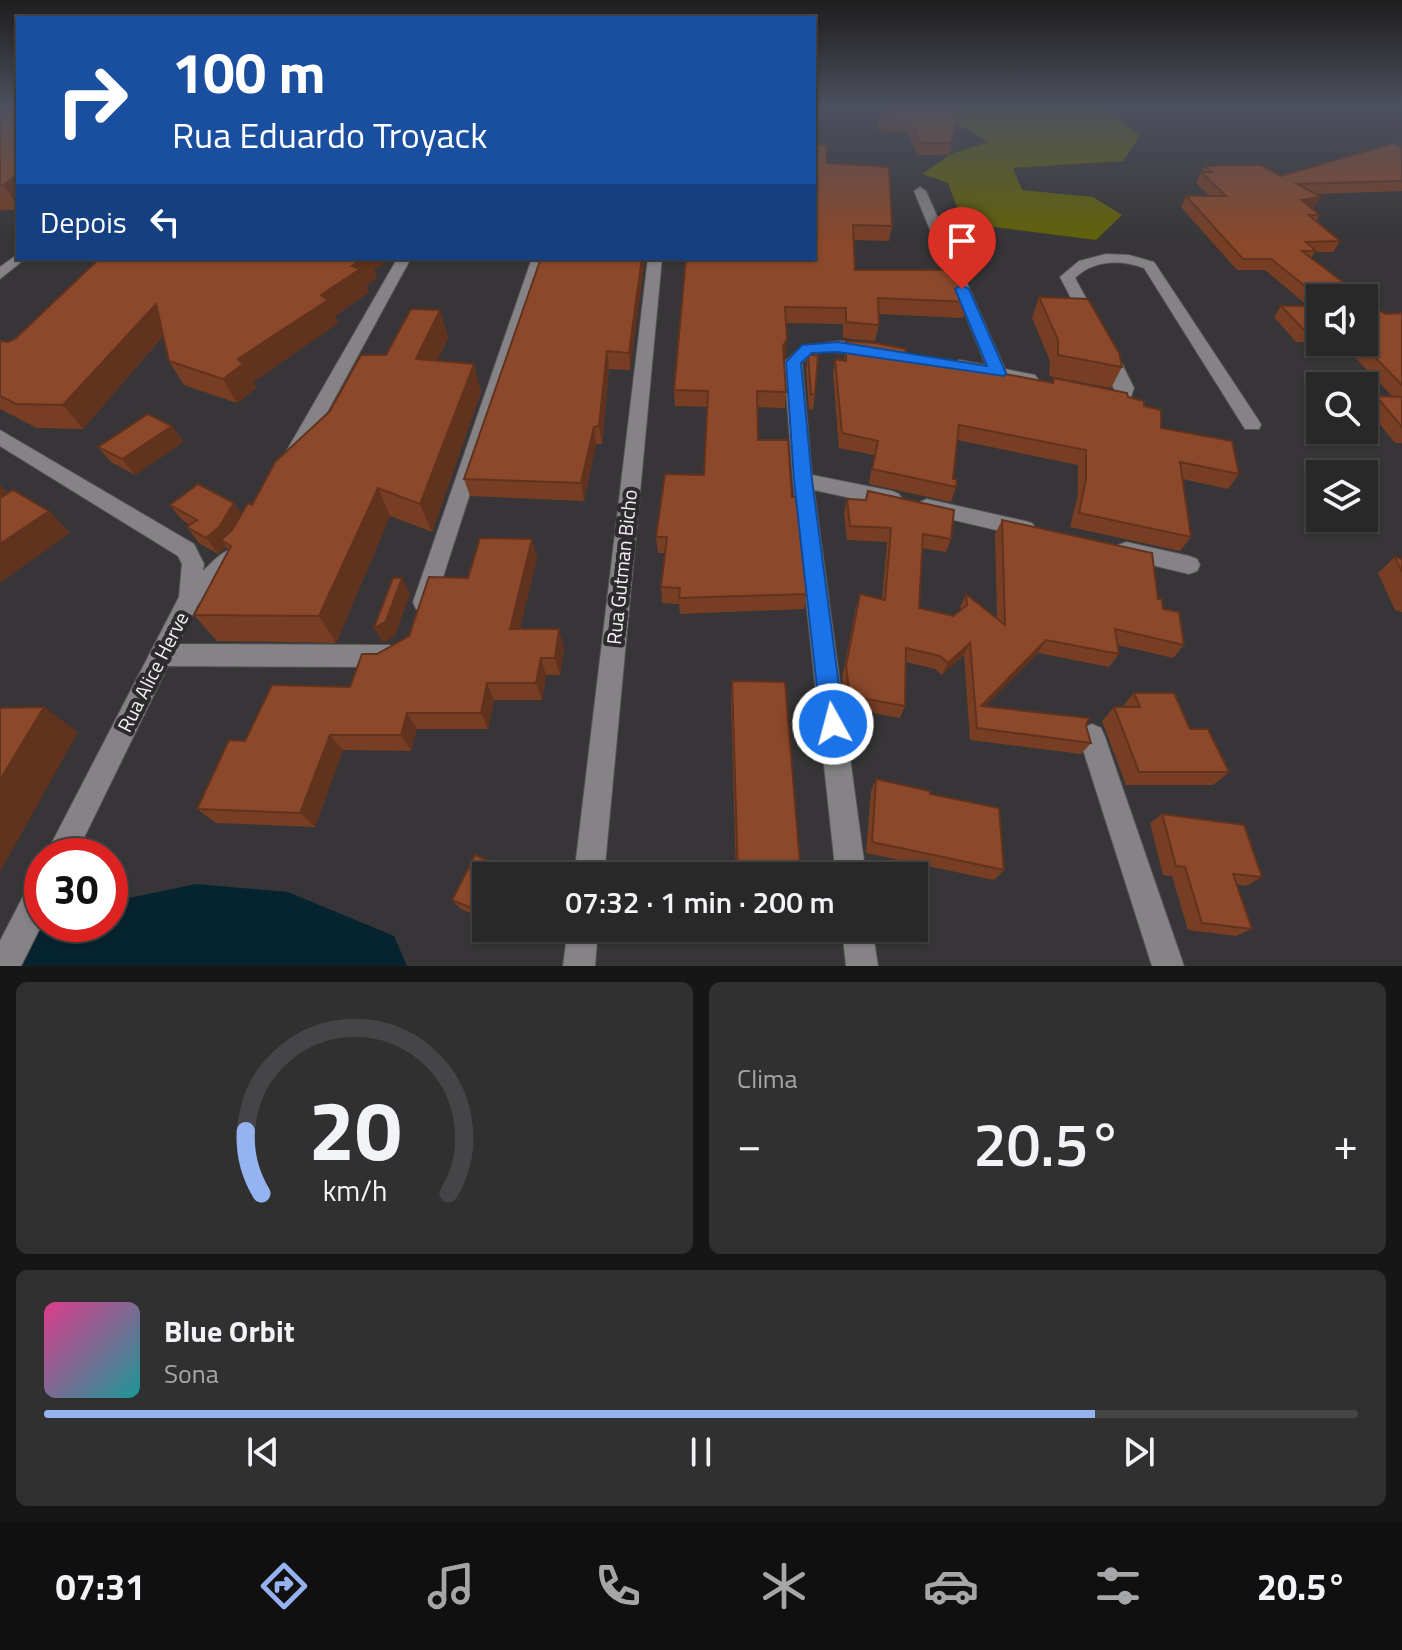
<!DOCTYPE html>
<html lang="pt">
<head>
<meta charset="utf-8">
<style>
	:root { --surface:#292829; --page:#313031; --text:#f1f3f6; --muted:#a5a6a8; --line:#454446; --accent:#95b2f1 }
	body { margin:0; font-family:"Titillium Web",sans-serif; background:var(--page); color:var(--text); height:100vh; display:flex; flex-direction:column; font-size:30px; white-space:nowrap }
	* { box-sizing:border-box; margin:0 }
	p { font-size:26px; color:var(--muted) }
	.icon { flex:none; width:44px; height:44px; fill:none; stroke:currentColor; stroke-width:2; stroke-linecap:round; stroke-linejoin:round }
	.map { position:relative; height:966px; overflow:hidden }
	.panel { display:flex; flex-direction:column; gap:16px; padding:16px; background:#171617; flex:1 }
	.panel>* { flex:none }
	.banner { position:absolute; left:16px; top:16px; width:800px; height:244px; border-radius:0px; box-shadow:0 2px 6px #0004,0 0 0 2px var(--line); background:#1a4fa0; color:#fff; overflow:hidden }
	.controls { position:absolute; left:1306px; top:284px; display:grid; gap:16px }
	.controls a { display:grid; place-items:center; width:72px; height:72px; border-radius:0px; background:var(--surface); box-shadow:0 2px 6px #0004,0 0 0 2px var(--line); font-size:40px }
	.speed { position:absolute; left:24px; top:838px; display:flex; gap:16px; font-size:40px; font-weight:700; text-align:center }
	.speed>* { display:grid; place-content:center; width:104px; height:104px; border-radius:50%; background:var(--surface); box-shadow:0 2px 6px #0004,0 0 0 2px var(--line); line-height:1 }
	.speed .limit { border:12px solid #d22; background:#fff; color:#111 }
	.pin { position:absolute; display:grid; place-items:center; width:68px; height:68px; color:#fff; margin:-82px -34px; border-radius:50% 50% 50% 0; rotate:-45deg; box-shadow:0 0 8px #0007 }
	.pin .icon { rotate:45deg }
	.me { position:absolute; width:88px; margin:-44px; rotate:353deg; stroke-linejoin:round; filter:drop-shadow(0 0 6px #0008) }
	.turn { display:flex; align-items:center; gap:28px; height:168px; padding:0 24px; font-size:36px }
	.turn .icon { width:104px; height:104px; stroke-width:2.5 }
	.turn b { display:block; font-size:56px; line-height:68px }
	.then { display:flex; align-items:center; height:76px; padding:0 24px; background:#0003; gap:16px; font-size:30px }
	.big { font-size:60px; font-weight:600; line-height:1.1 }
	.panel .widget { flex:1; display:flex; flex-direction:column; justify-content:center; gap:12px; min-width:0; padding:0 28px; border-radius:12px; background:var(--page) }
	.panel .dial { align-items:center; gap:0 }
	.dial svg { height:208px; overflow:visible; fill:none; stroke:var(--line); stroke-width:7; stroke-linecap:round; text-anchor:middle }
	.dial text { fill:var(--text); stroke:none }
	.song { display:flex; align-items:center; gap:24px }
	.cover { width:96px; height:96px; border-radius:12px; background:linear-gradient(135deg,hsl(330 70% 55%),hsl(180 70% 35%)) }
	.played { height:8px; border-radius:4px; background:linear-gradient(90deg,var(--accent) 80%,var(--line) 80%) }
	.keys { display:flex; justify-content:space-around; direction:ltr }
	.heat { display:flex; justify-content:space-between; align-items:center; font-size:44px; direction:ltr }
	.panel .tiles { flex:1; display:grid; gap:16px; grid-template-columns:1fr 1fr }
	.widget:last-child { grid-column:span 2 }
	.trip { position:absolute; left:472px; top:862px; width:456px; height:80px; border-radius:0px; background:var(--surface); box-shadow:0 2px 6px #0004,0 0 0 2px var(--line); font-weight:600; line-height:80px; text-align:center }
	.tab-bar { display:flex; height:128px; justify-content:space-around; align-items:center; background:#101010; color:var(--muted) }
	.tab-bar .icon { width:56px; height:56px }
	.tab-bar .selected { color:var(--accent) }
	.tab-bar b { font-size:36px; color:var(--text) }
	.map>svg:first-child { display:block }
	.forest { fill:#616207 }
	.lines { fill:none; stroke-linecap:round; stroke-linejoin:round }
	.river { fill:#06242f; fill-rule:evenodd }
	.minor-casing { stroke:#565456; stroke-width:2 }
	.minor { fill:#858385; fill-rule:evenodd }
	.wall { fill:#783e24 }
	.shaded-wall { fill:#61321d }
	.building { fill:#8b482a; stroke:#61321d; stroke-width:2 }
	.route { fill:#1a73e8; stroke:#114b97; stroke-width:2 }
	.labels { text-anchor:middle; stroke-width:8; stroke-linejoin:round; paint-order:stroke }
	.street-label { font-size:20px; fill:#f4f2f4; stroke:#2d2b2d }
</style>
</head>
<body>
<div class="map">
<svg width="1402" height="966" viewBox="0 0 1402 966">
	<rect width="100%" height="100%" fill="#373537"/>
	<polygon class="forest" points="945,106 1105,106 1140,136 1123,161 1013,168 1022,190 1093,197 1122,215 1096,240 963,223 948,183 922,174 953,153 988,142 945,117"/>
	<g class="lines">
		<polygon class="river" points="196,884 288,892 394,936 407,966 2,966 15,936 42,924 110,924 110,902"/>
		<defs>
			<g id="minor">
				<polygon points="920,187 926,191 1005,369 1035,375 1038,379 1035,383 1029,385 959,370 950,365 959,360 986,365 914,191"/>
				<polygon points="18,254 18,258 26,258 0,279 0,267"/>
				<path d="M1106,254l23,1 25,7 105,159 2,4 -2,4h-14l-101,-161c-23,-9 -51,-8 -69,10l23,42 -2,3h-12l-24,-46 19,-16z"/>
				<polygon points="411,258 300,462 286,462 283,457 397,259"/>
				<polygon points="532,258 546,258 435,602 432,609 424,612 416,609 413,602"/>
				<polygon points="648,258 662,258 604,876 574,876"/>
				<path d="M840,341l32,4 8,5c-18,16 -54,-13 -78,13l10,112 80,16 7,3 3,5 -3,5 -7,3 -78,-17 52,386h-30l-43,-396 -9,-118 19,-16z"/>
				<polygon points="1106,343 1114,348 1134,388 1129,403 1103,401 1094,395 1103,389 1115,392 1098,348"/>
				<path d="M0,430l194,114 10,20 -1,7c12,-11 23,-26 39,-21l3,6 -3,6 -44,42 -20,40 211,1 9,3 3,8 -3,8 -9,3 -221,-1 -93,190h-30l134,-259 3,-33 -4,-8 -178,-110z"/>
				<polygon points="927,499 1025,521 1032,523 1036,529 1032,535 1025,537 920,512 917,507 920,502"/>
				<polygon points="1126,542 1189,556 1197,559 1200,565 1197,571 1189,574 1118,557 1115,551 1118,545"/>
				<polygon points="1092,724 1101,728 1105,737 1184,966 1152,966 1079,737 1083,728"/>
				<polygon points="42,877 42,924 21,966 0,966 0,941 31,881"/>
				<polygon points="568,928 598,928 595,966 563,966"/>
				<polygon points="842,928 872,928 878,966 846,966"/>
			</g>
		</defs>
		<use href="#minor" class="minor-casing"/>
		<use href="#minor" class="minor"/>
	</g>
	<g class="wall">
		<rect x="0" y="106" width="18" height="104"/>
		<polygon points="959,108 949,155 918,155 908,133 877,130 879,119"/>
		<polygon points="1402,147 1402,191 1315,194 1314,207 1311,208 1320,215 1316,221 1340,241 1333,252 1315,252 1311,258 1320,298 1320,342 1296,342 1274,317 1281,306 1308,306 1265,270 1237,270 1181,207 1186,196 1210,196 1196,183 1205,166 1281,176"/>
		<polygon points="827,163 892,226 889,241 854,240 855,270 967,302 963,318 878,314 879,325 875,341 843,338 843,324 786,323 786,355 784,358 786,392 785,408 757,407 758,440 792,497 807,594 804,609 680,614 679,604 662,603 661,587 665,553 658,553 656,537 704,475 707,407 675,406 674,390 814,258"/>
		<polygon points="541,258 645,258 630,370 609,369 602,444 596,444 584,501 470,496 464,479"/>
		<polygon points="374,270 377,278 366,286 369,292 335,316 338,323 253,382 256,388 237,403 184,385 169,361 163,336 83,429 37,428 0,409 0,341 8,342"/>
		<polygon points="1039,297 1122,367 1111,388 1049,376 1050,361 1032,318"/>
		<polygon points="440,310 448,338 437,361 481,392 432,532 390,516 336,643 217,641 194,615 228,550 226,546 218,554 199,543 187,527 190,525 182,520 170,505 234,503 241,514 252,505 330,411 386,355"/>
		<polygon points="1402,313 1402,443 1395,443 1366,407 1376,396 1392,396 1340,342 1364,342 1385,314"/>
		<polygon points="846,341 984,370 1053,383 1054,378 1128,397 1144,406 1161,428 1239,474 1228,489 1183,479 1191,537 1180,551 1070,527 1078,494 1078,465 957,440 953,479 956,487 951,502 869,484 874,455 839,448 833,374 835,359 844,361"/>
		<polygon points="808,354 815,394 813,410 809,409 806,370"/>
		<polygon points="172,426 183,442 135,475 111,462 98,447"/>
		<polygon points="847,499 951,539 946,552 922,548 919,608 953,616 961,610 960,607 966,594 997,619 995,534 1002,520 1158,599 1184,645 1173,658 1117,645 1119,654 1109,667 1038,653 985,706 1086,726 1091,743 1081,754 970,740 964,655 942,675 935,669 906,662 905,706 900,718 846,708 842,678 856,607 860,594 882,599 887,542 847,540 844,513"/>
		<polygon points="537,557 520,629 564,647 560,675 546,675 542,700 494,700 488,729 417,729 411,751 343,750 315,827 216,823 197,809 245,741 350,687 377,654 409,636 468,578"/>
		<polygon points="1395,557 1402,559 1402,612 1395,610 1378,573"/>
		<polygon points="732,681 801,876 736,876 731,702"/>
		<polygon points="1134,693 1190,729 1229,772 1213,785 1126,785 1102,721 1114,707 1122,707"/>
		<polygon points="876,779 930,794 1004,870 994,880 866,853 871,791"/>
		<polygon points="1162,814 1262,877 1246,886 1236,884 1252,929 1236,936 1188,930 1172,876 1163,875 1150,823"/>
		<polygon points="486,876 486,920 461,909 452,900"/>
		<polygon points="505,928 521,928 518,934"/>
		<polygon points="738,928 805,928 805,930 800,943 738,943"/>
	</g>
	<g class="shaded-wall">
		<polygon points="18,174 18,206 3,185"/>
		<polygon points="1321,197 1314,207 1295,211 1301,200"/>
		<polygon points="361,258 392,258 374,270 377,278 366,286 369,292 335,316 338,323 253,382 256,388 237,403 223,379 238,359 321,295"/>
		<polygon points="642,258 645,258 630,370 629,353"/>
		<polygon points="156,304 170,327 83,429 63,405"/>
		<polygon points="440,310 448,338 425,387 416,359"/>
		<polygon points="787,339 786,355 781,362 783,346"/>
		<polygon points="607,351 609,369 602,444 599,426"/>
		<polygon points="474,364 481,392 432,532 420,504"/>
		<polygon points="172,426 183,442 135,475 122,459"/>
		<polygon points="594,427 596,444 584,501 581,483"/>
		<polygon points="0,485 19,504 0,528"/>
		<polygon points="378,488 390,516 336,643 319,616"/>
		<polygon points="234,503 244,519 221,540 226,546 218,554 206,538"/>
		<polygon points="49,511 70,533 0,583 0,544"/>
		<polygon points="532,539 537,557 516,646 510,629"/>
		<polygon points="402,578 410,594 395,636 383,643 374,628"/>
		<polygon points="559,629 564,647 560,675 555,658"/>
		<polygon points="1046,640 1038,653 976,716 981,706"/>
		<polygon points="970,643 964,655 942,675 948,663"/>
		<polygon points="541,658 546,675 542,700 536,683"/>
		<polygon points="487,683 494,700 488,729 481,713"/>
		<polygon points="44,707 78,732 0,872 0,780"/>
		<polygon points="407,713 417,729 411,751 401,735"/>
		<polygon points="330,735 343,750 315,827 300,813"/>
	</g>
	<g class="building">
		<polygon points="0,106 18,106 18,174 3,185 0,185"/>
		<polygon points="890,106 946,106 959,108 951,143 921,143 910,122 879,119"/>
		<polygon points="1394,143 1402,147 1402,181 1297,184 1321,197 1301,200 1320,215 1309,215 1340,241 1306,242 1316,251 1302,251 1364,298 1320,298 1271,259 1243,259 1186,196 1226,196 1201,172 1212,172 1205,166 1261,165 1281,176"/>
		<polygon points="814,144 826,145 827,163 889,167 892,226 853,225 855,270 954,270 967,302 878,298 879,325 846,322 846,308 785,307 787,339 783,346 786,392 757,391 758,440 788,440 792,497 796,497 807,594 679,598 680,588 661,587 667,537 656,537 665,474 704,475 708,391 674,390 686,258 814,258"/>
		<polygon points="100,258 364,258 352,266 360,269 321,295 328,300 238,359 243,364 223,379 169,361 156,304 63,405 16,404 0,396 0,341 8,342 15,339"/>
		<polygon points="541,258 642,258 629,353 607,351 599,426 594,427 581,483 464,479"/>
		<polygon points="1039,297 1088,299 1119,353 1122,367 1058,355 1058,340"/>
		<polygon points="1364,298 1385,314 1402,313 1402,385 1360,342 1364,342"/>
		<polygon points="1281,306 1320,306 1320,330 1304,330"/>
		<polygon points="411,309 440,310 416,359 474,364 420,504 378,488 319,616 194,615 231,546 221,540 232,530 248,503 252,505 275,462 330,411 361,355 386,355"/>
		<polygon points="846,341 876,343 906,349 905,355 984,368 984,370 1053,383 1054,378 1127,393 1128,397 1144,401 1144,406 1161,410 1161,428 1232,441 1239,474 1180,462 1191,537 1079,513 1086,479 1086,450 959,425 953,479 957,479 956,487 872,469 878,441 842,433 835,359 846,361"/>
		<polygon points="808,354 818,356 815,394 811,394"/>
		<polygon points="1376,396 1402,397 1402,427"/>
		<polygon points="148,414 172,426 122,459 98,447"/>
		<polygon points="198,484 234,503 219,527 206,538 187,527 197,520 170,505"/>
		<polygon points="13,490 49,511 0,544 0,498"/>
		<polygon points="868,491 954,510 951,539 923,534 919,608 953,616 967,605 966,594 1005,625 1002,520 1152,553 1158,599 1162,599 1163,609 1179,612 1184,645 1115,629 1119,654 1046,640 981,706 1089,718 1086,726 1091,743 977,728 970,643 948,663 940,656 906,648 905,706 850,696 846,666 860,594 885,600 891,528 850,526 847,499 866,500"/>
		<polygon points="480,538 532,539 510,629 559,629 555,658 541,658 536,683 487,683 481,713 407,713 401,735 330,735 300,813 197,809 229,740 245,741 272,685 350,687 362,654 377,654 409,636 429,577 468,578"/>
		<polygon points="1395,557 1402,559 1402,572"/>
		<polygon points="393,578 402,578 386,621 374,628"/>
		<polygon points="732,681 785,682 801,876 738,876"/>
		<polygon points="1134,693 1174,693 1190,729 1208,729 1229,772 1139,772 1114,707 1140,707"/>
		<polygon points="44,707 0,780 0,708"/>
		<polygon points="876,779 930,791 930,794 999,808 1004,870 872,842"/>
		<polygon points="1162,814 1244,825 1262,877 1233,874 1252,929 1202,923 1185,867 1176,866"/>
		<polygon points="475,855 527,876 486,876 486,914 452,900"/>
		<rect x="740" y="928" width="65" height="2"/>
	</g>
	<linearGradient id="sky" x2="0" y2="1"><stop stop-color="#1e1d1e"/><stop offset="0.44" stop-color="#4d515e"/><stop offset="1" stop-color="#4d515e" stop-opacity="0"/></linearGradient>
	<rect width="1402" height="242" fill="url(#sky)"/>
	<polygon class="route" points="962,285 969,289 1006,373 1004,376 838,352 812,353 801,363 812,480 844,724 841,732 833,735 824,732 821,724 794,480 786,362 802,345 838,342 987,366 955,289"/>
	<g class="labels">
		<g class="street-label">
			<text transform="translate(622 567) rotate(-84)" y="7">Rua Gutman Bicho</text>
			<text transform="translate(153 672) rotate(-63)" y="7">Rua Alice Herve</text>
		</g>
	</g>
</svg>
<div class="controls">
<a><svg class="icon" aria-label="sound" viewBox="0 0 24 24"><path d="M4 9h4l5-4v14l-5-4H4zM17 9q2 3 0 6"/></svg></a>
<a><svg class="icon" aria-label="search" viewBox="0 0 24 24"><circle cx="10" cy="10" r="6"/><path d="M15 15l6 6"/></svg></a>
<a><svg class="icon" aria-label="layers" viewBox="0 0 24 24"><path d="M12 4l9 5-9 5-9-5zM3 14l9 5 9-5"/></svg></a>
</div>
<div class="speed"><div class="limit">30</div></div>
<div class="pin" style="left:962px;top:289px;background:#d93025"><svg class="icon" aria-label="arrive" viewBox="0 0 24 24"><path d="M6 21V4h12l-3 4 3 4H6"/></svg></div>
<svg class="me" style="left:833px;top:724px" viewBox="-20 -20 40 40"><circle r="17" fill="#1a73e8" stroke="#fff" stroke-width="3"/><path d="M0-11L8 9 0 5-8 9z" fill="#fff"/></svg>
<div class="trip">07:32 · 1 min · 200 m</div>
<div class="banner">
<div class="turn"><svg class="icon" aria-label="right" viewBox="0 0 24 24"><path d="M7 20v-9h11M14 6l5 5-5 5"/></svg><div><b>100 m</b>Rua Eduardo Troyack</div></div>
<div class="then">Depois<svg class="icon" aria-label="left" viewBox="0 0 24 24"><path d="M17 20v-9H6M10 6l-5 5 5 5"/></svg></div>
</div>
</div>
<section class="panel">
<div class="tiles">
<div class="widget dial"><svg viewBox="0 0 100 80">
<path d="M14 69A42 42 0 1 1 86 69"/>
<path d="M14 69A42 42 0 0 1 8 45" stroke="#95b2f1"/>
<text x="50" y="56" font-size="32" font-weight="700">20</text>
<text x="50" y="72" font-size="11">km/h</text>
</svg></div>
<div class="widget"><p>Clima</p>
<div class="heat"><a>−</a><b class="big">20.5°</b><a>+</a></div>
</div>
<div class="widget">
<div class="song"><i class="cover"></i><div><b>Blue Orbit</b><p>Sona</p></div></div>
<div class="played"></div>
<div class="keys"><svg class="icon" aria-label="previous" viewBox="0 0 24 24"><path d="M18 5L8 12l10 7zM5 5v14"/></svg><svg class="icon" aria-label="pause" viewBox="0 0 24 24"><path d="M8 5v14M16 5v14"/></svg><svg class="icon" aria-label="next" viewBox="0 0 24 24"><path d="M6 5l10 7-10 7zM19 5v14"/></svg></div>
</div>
</div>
</section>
<nav class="tab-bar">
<b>07:31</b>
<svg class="icon selected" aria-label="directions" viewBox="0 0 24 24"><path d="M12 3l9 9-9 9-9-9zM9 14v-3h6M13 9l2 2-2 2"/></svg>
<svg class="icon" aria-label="music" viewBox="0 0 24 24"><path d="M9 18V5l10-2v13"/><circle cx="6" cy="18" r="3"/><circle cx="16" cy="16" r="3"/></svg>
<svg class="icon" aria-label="phone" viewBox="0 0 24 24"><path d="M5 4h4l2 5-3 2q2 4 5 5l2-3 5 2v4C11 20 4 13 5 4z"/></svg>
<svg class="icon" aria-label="climate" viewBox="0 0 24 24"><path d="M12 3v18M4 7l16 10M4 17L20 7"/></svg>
<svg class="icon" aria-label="car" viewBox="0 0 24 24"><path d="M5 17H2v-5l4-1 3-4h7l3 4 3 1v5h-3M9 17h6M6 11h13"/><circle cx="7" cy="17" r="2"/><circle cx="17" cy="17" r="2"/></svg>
<svg class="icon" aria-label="filters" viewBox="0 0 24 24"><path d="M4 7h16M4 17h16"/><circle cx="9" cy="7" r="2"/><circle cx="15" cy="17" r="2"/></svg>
<b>20.5°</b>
</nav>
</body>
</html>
